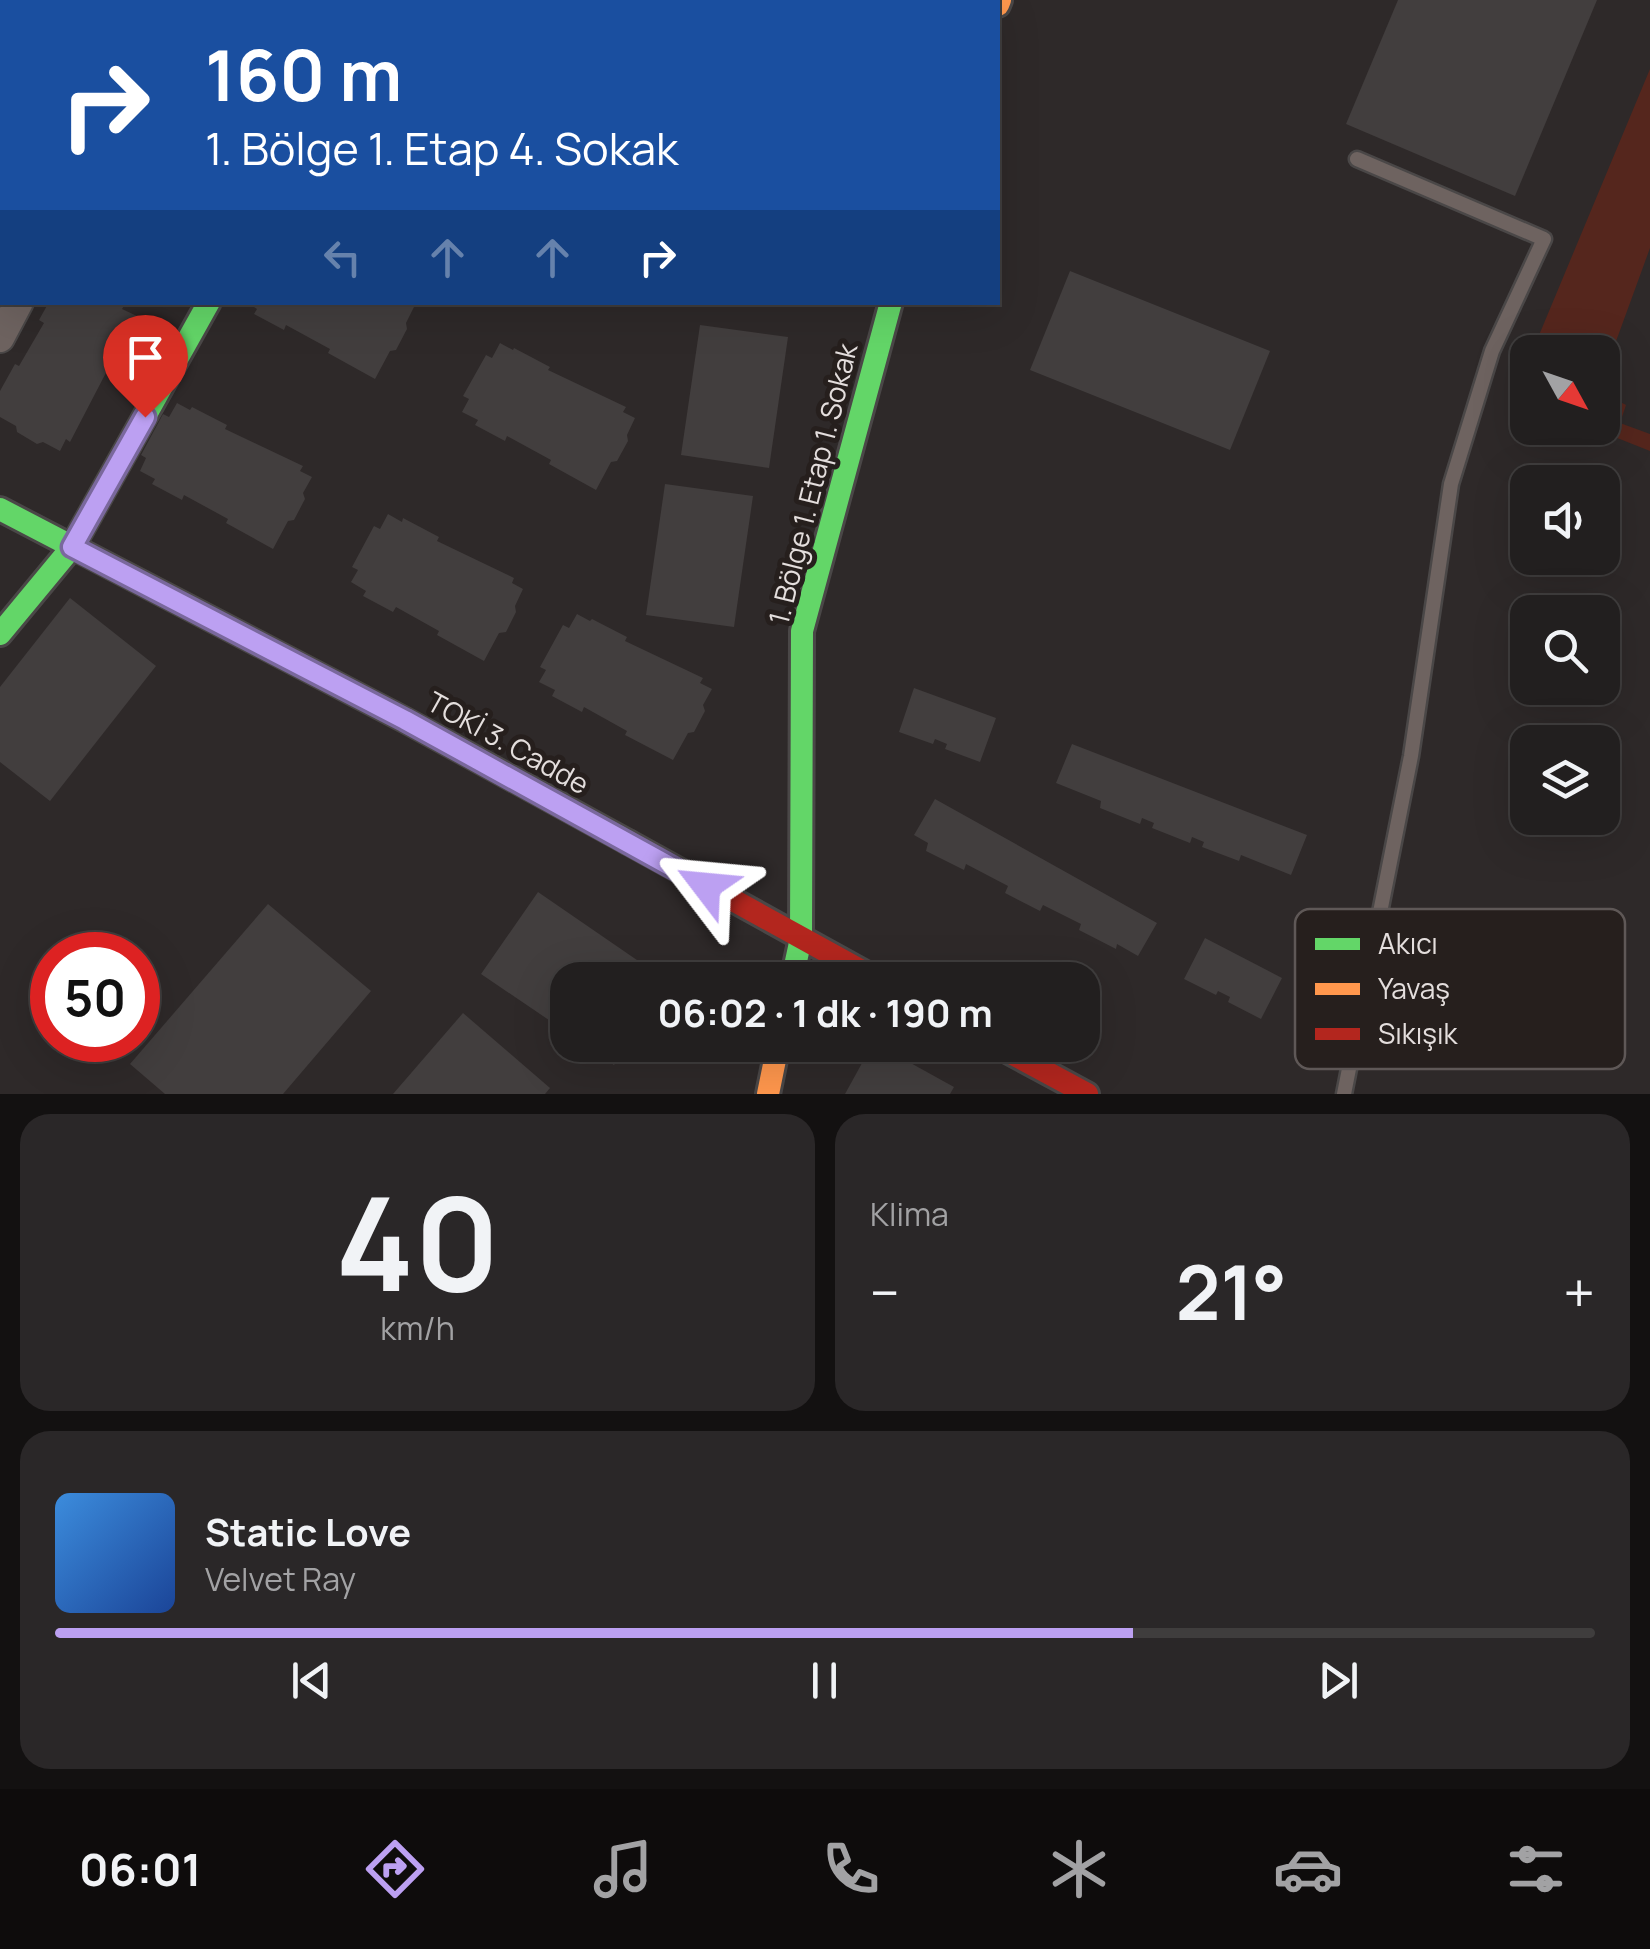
<!DOCTYPE html>
<html lang="tr">
<head>
<meta charset="utf-8">
<style>
	:root { --surface:#221f1f; --page:#2a2728; --text:#f1f3f6; --muted:#a2a2a4; --line:#3f3d3d; --accent:#bca0f2 }
	body { margin:0; font-family:Manrope,sans-serif; background:var(--page); color:var(--text); height:100vh; display:flex; flex-direction:column; font-size:38px; white-space:nowrap }
	* { box-sizing:border-box; margin:0 }
	p { font-size:32px; color:var(--muted) }
	.icon { flex:none; width:55px; height:55px; fill:none; stroke:currentColor; stroke-width:2; stroke-linecap:round; stroke-linejoin:round }
	.map { position:relative; height:1094px; overflow:hidden }
	.side { display:flex; flex-direction:column; gap:20px; padding:20px; background:#131111; flex:1 }
	.side>* { flex:none }
	.top-card { position:absolute; left:0px; top:0px; width:1000px; height:305px; box-shadow:0 10px 40px #0002,0 0 0 2px var(--line); background:#1a4fa0; color:#fff; overflow:hidden }
	.needle { width:65px; rotate:130deg }
	.tools { position:absolute; left:1510px; top:335px; display:grid; gap:20px }
	.tools a { display:grid; place-items:center; width:110px; height:110px; border-radius:20px; background:var(--surface); box-shadow:0 10px 40px #0002,0 0 0 2px var(--line); font-size:50px }
	.speed { position:absolute; left:30px; top:932px; display:flex; gap:20px; font-size:50px; font-weight:700; text-align:center }
	.speed>* { display:grid; place-content:center; width:130px; height:130px; border-radius:50%; background:var(--surface); box-shadow:0 10px 40px #0002,0 0 0 2px var(--line); line-height:1 }
	.speed .limit { border:15px solid #d22; background:#fff; color:#111 }
	.pin { position:absolute; display:grid; place-items:center; width:85px; height:85px; color:#fff; margin:-102px -42px; border-radius:50% 50% 50% 0; rotate:-45deg; box-shadow:0 0 10px #0007 }
	.pin .icon { rotate:45deg }
	.me { position:absolute; width:110px; margin:-55px; rotate:299deg; stroke-linejoin:round; filter:drop-shadow(0 0 8px #0008) }
	.turn { display:flex; align-items:center; gap:35px; height:210px; padding:0 40px; font-size:45px }
	.turn .icon { width:130px; height:130px; stroke-width:2.5 }
	.turn b { display:block; font-size:70px; line-height:85px }
	.lanes { display:flex; align-items:center; height:95px; padding:0 40px; background:#0003; justify-content:center; gap:50px; direction:ltr }
	.lanes .off { opacity:.35 }
	.big { font-size:75px; font-weight:700; line-height:1.1 }
	.side .tile { flex:1; display:flex; flex-direction:column; justify-content:center; gap:15px; min-width:0; padding:0 35px; border-radius:30px; background:var(--page) }
	.side .dial { align-items:center; gap:0 }
	.dial b { font-size:130px; line-height:1 }
	.song { display:flex; align-items:center; gap:30px }
	.cover { width:120px; height:120px; border-radius:15px; background:linear-gradient(135deg,hsl(210 70% 55%),hsl(220 70% 35%)) }
	.played { height:10px; border-radius:5px; background:linear-gradient(90deg,var(--accent) 70%,var(--line) 70%) }
	.keys { display:flex; justify-content:space-around; direction:ltr }
	.heat { display:flex; justify-content:space-between; align-items:center; font-size:55px; direction:ltr }
	.side .tiles { flex:1; display:grid; gap:20px; grid-template-columns:1fr 1fr }
	.tile:last-child { grid-column:span 2 }
	.trip { position:absolute; left:550px; top:962px; width:550px; height:100px; border-radius:30px; background:var(--surface); box-shadow:0 10px 40px #0002,0 0 0 2px var(--line); font-weight:700; line-height:100px; text-align:center }
	.tabs { display:flex; height:160px; justify-content:space-around; align-items:center; background:#0e0c0c; color:var(--muted) }
	.tabs .icon { width:70px; height:70px }
	.tabs .on { color:var(--accent) }
	.tabs b { font-size:45px; color:var(--text) }
	.map>svg:first-child { display:block }
	.green { fill:#55261d }
	.building { fill:#423e3e }
	.lines { fill:none; stroke-linecap:round; stroke-linejoin:round }
	.lane-casing { stroke:#4a4747; stroke-width:19 }
	.street-casing { stroke:#4a4747; stroke-width:32 }
	.fast-casing { stroke:#4a4747; stroke-width:28 }
	.slow-casing { stroke:#4a4747; stroke-width:28 }
	.jam-casing { stroke:#4a4747; stroke-width:28 }
	.lane { stroke:#6e6360; stroke-width:14 }
	.street { stroke:#6e6360; stroke-width:28 }
	.fast { stroke:#63d668; stroke-width:22 }
	.slow { stroke:#ff974d; stroke-width:22 }
	.jam { stroke:#b3261e; stroke-width:22 }
	.route-casing { stroke:#7a689d; stroke-width:25 }
	.route { stroke:#bca0f2; stroke-width:18 }
	.labels { text-anchor:middle; stroke-width:10; stroke-linejoin:round; paint-order:stroke }
	.street-label { font-size:28px; fill:#e4dedd; stroke:#261f1d }
	.key { fill:#261f1d; stroke:#5f5857; stroke-width:2.5 }
	.key-label { font-size:28px; fill:#e4dedd }
</style>
</head>
<body>
<div class="map">
<svg width="1650" height="1094" viewBox="0 0 1650 1094">
	<rect width="100%" height="100%" fill="#2e2929"/>
	<g class="green">
		<polygon points="1650,69 1650,248 1603,377 1602,352 1532,352"/>
		<polygon points="1603,393 1626,405 1620,423 1650,434 1650,451 1592,428 1602,428"/>
	</g>
	<g class="building">
		<polygon points="1398,0 1597,0 1515,196 1346,124"/>
		<polygon points="1070,271 1270,351 1230,450 1030,370"/>
		<polygon points="49,302 126,302 122,309 137,316 130,330 132,331 113,366 110,365 70,442 66,439 60,451 43,442 37,444 17,432 16,426 0,417 0,391 15,364 19,366 44,323 39,320"/>
		<polygon points="246,302 406,302 414,307 406,323 407,329 396,350 390,351 375,379 328,353 330,349 286,325 284,330 254,314 257,309"/>
		<polygon points="700,325 788,337 769,468 681,455"/>
		<polygon points="500,343 513,350 514,348 550,367 548,370 626,407 623,412 635,418 627,435 628,441 617,461 611,462 596,490 549,464 551,460 507,436 505,441 475,425 478,420 462,412 469,399 463,396 486,355 492,358"/>
		<polygon points="177,403 190,410 192,407 227,425 225,429 303,466 300,471 312,477 303,493 305,499 294,520 288,521 273,549 226,523 228,519 184,495 182,500 152,484 155,479 140,471 146,458 141,455 163,414 169,417"/>
		<polygon points="665,484 753,496 734,627 646,615"/>
		<polygon points="388,514 402,522 403,518 439,537 437,541 514,578 512,583 523,589 515,606 516,612 506,632 499,633 484,661 437,635 439,631 396,607 393,612 363,596 366,591 351,582 358,570 352,567 374,526 380,529"/>
		<polygon points="70,598 156,666 50,801 0,762 0,687"/>
		<polygon points="577,614 590,621 592,619 627,637 625,641 703,678 700,683 712,689 703,705 705,711 694,732 688,733 673,760 625,735 627,731 584,707 582,712 552,696 555,690 539,682 546,670 540,667 563,625 569,628"/>
		<polygon points="914,688 996,718 980,762 945,749 947,744 935,739 933,744 899,732"/>
		<polygon points="1072,744 1307,835 1291,875 1241,855 1239,861 1202,847 1204,842 1192,837 1190,843 1152,828 1154,823 1142,818 1140,824 1100,808 1101,801 1056,783"/>
		<polygon points="935,799 1157,923 1138,956 1117,944 1116,949 1079,930 1081,924 1043,905 1040,911 1005,893 1008,886 966,864 964,870 926,851 928,843 914,835"/>
		<polygon points="538,892 666,980 568,980 568,1033 481,974"/>
		<polygon points="268,904 371,991 283,1094 165,1094 130,1064"/>
		<polygon points="1205,938 1282,978 1261,1019 1228,1002 1230,997 1218,991 1216,995 1184,979"/>
		<polygon points="463,1013 550,1088 545,1094 393,1094"/>
		<polygon points="585,1045 628,1045 614,1065"/>
		<polygon points="872,1045 878,1045 954,1087 950,1094 845,1094"/>
	</g>
	<g class="lines">
		<defs>
			<polyline id="lane" points="1344,1094 1411,756 1451,484 1492,351 1544,239 1357,159"/>
			<g id="street">
				<polyline points="875,0 879,2"/>
				<polyline points="178,2 180,0"/>
				<polyline points="377,2 379,0"/>
				<polyline points="0,250 2,252"/>
				<polyline points="0,338 19,302"/>
			</g>
			<g id="fast">
				<polyline points="0,509 405,720 628,842"/>
				<polyline points="0,634 72,547 209,302"/>
				<polyline points="792,980 801,938 802,631 891,302"/>
			</g>
			<g id="slow">
				<polyline points="998,5 1000,0"/>
				<polyline points="768,1094 778,1045"/>
			</g>
			<g id="jam">
				<polyline points="628,842 878,980"/>
				<polyline points="996,1045 1087,1094"/>
			</g>
		</defs>
		<use href="#lane" class="lane-casing"/>
		<use href="#street" class="street-casing"/>
		<use href="#fast" class="fast-casing"/>
		<use href="#slow" class="slow-casing"/>
		<use href="#jam" class="jam-casing"/>
		<use href="#lane" class="lane"/>
		<use href="#street" class="street"/>
		<use href="#fast" class="fast"/>
		<use href="#slow" class="slow"/>
		<use href="#jam" class="jam"/>
	</g>
	<g class="lines">
		<defs>
			<polyline id="route" points="145,417 72,547 405,720 706,886"/>
		</defs>
		<use href="#route" class="route-casing"/>
		<use href="#route" class="route"/>
	</g>
	<g class="labels">
		<g class="street-label">
			<text transform="translate(813 484) rotate(-76)" y="10">1. Bölge 1. Etap 1. Sokak</text>
			<text transform="translate(508 743) rotate(29)" y="10">TOKİ 3. Cadde</text>
		</g>
	</g>
	<rect x="1295" y="909" width="330" height="160" rx="15" class="key"/>
	<rect x="1315" y="938" width="45" height="12" fill="#63d668"/>
	<rect x="1315" y="983" width="45" height="12" fill="#ff974d"/>
	<rect x="1315" y="1028" width="45" height="12" fill="#b3261e"/>
	<g class="key-label">
		<text x="1378" y="954">Akıcı</text>
		<text x="1378" y="999">Yavaş</text>
		<text x="1378" y="1044">Sıkışık</text>
	</g>
</svg>
<div class="tools">
<a><svg class="needle" viewBox="-14 -14 28 28"><path d="M0-13l5 13h-10z" fill="#e53935"/><path d="M0 13l5-13h-10z" fill="#a2a2a4"/></svg></a>
<a><svg class="icon" aria-label="sound" viewBox="0 0 24 24"><path d="M4 9h4l5-4v14l-5-4H4zM17 9q2 3 0 6"/></svg></a>
<a><svg class="icon" aria-label="search" viewBox="0 0 24 24"><circle cx="10" cy="10" r="6"/><path d="M15 15l6 6"/></svg></a>
<a><svg class="icon" aria-label="layers" viewBox="0 0 24 24"><path d="M12 4l9 5-9 5-9-5zM3 14l9 5 9-5"/></svg></a>
</div>
<div class="speed"><div class="limit">50</div></div>
<div class="pin" style="left:145px;top:417px;background:#d93025"><svg class="icon" aria-label="arrive" viewBox="0 0 24 24"><path d="M6 21V4h12l-3 4 3 4H6"/></svg></div>
<svg class="me" style="left:706px;top:886px" viewBox="-20 -20 40 40"><path d="M0-17L14 15 0 8-14 15z" fill="#bca0f2" stroke="#fff" stroke-width="4"/></svg>
<div class="trip">06:02 · 1 dk · 190 m</div>
<div class="top-card">
<div class="turn"><svg class="icon" aria-label="right" viewBox="0 0 24 24"><path d="M7 20v-9h11M14 6l5 5-5 5"/></svg><div><b>160 m</b>1. Bölge 1. Etap 4. Sokak</div></div>
<div class="lanes"><svg class="icon off" aria-label="left" viewBox="0 0 24 24"><path d="M17 20v-9H6M10 6l-5 5 5 5"/></svg><svg class="icon off" aria-label="ahead" viewBox="0 0 24 24"><path d="M12 20V5M6 11l6-6 6 6"/></svg><svg class="icon off" aria-label="ahead" viewBox="0 0 24 24"><path d="M12 20V5M6 11l6-6 6 6"/></svg><svg class="icon" aria-label="right" viewBox="0 0 24 24"><path d="M7 20v-9h11M14 6l5 5-5 5"/></svg></div>
</div>
</div>
<section class="side">
<div class="tiles">
<div class="tile dial"><b>40</b><p>km/h</p></div>
<div class="tile"><p>Klima</p>
<div class="heat"><a>−</a><b class="big">21°</b><a>+</a></div>
</div>
<div class="tile">
<div class="song"><i class="cover"></i><div><b>Static Love</b><p>Velvet Ray</p></div></div>
<div class="played"></div>
<div class="keys"><svg class="icon" aria-label="previous" viewBox="0 0 24 24"><path d="M18 5L8 12l10 7zM5 5v14"/></svg><svg class="icon" aria-label="pause" viewBox="0 0 24 24"><path d="M8 5v14M16 5v14"/></svg><svg class="icon" aria-label="next" viewBox="0 0 24 24"><path d="M6 5l10 7-10 7zM19 5v14"/></svg></div>
</div>
</div>
</section>
<nav class="tabs">
<b>06:01</b>
<svg class="icon on" aria-label="directions" viewBox="0 0 24 24"><path d="M12 3l9 9-9 9-9-9zM9 14v-3h6M13 9l2 2-2 2"/></svg>
<svg class="icon" aria-label="music" viewBox="0 0 24 24"><path d="M9 18V5l10-2v13"/><circle cx="6" cy="18" r="3"/><circle cx="16" cy="16" r="3"/></svg>
<svg class="icon" aria-label="phone" viewBox="0 0 24 24"><path d="M5 4h4l2 5-3 2q2 4 5 5l2-3 5 2v4C11 20 4 13 5 4z"/></svg>
<svg class="icon" aria-label="climate" viewBox="0 0 24 24"><path d="M12 3v18M4 7l16 10M4 17L20 7"/></svg>
<svg class="icon" aria-label="car" viewBox="0 0 24 24"><path d="M5 17H2v-5l4-1 3-4h7l3 4 3 1v5h-3M9 17h6M6 11h13"/><circle cx="7" cy="17" r="2"/><circle cx="17" cy="17" r="2"/></svg>
<svg class="icon" aria-label="filters" viewBox="0 0 24 24"><path d="M4 7h16M4 17h16"/><circle cx="9" cy="7" r="2"/><circle cx="15" cy="17" r="2"/></svg>
</nav>
</body>
</html>
